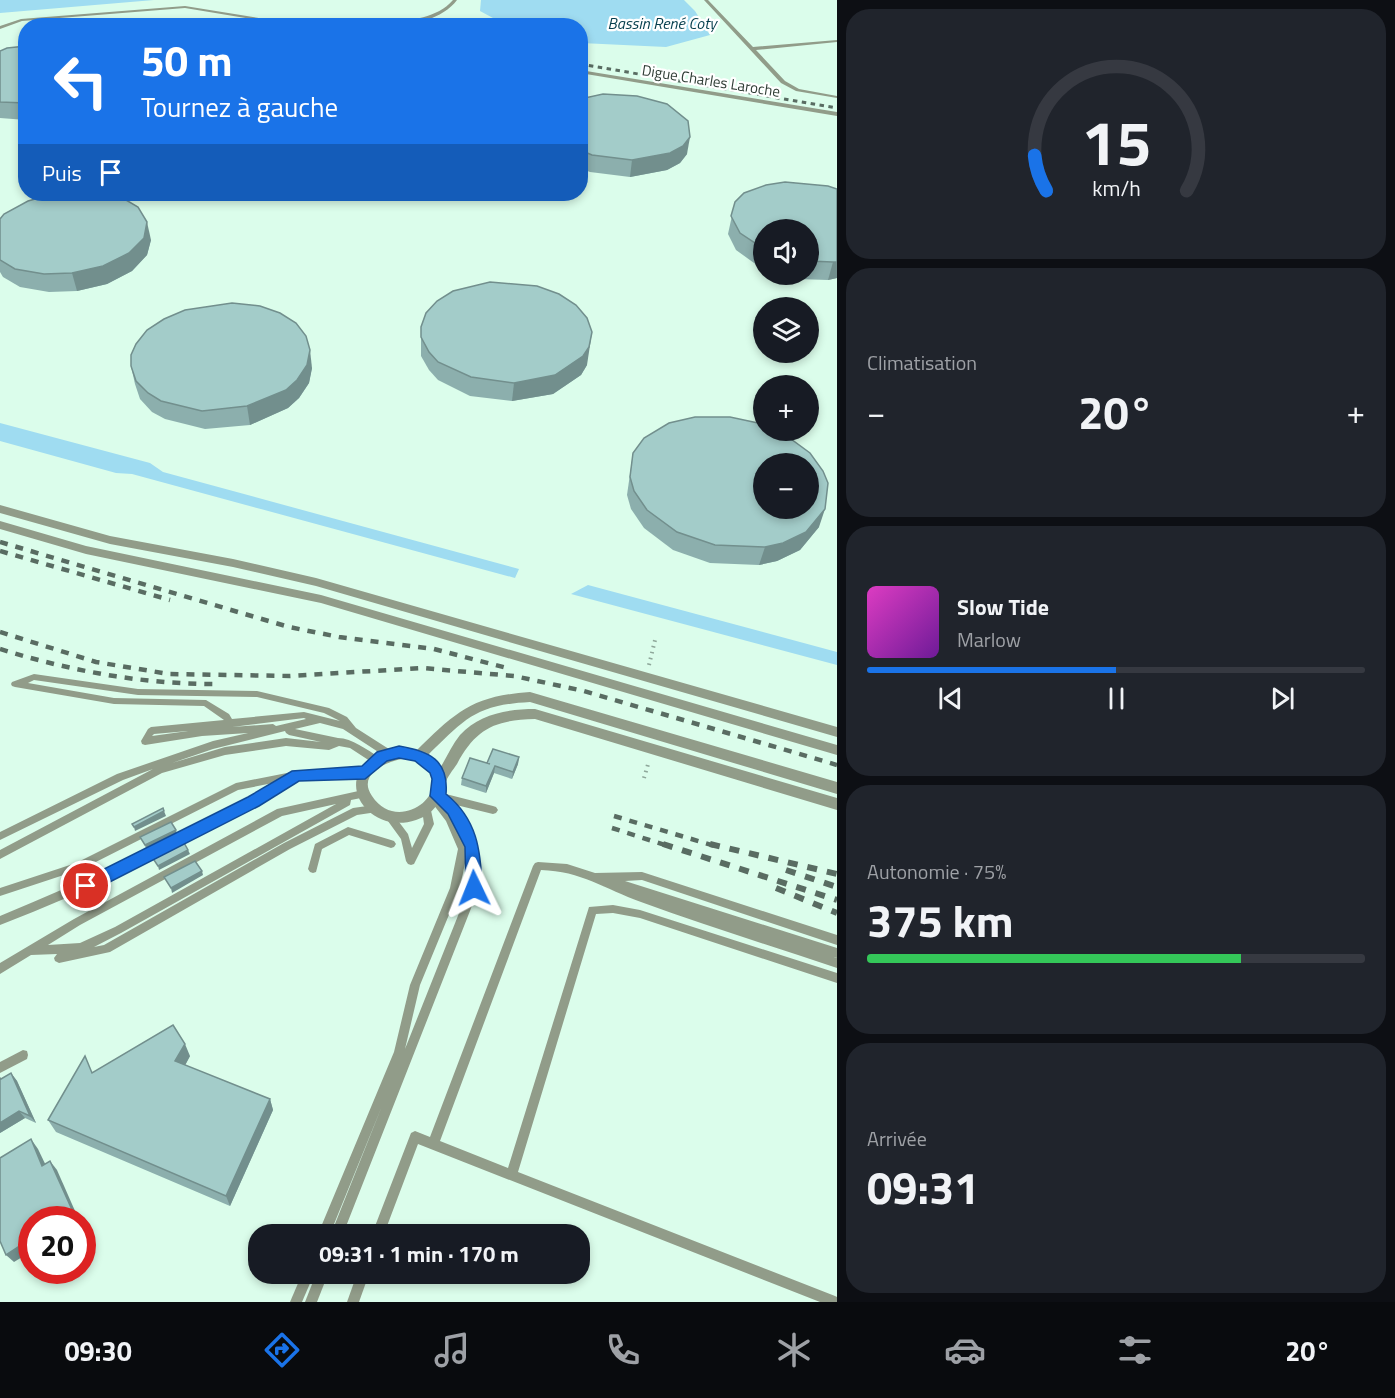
<!DOCTYPE html>
<html lang="fr">
<head>
<meta charset="utf-8">
<style>
	:root { --surface:#171b24; --page:#20242c; --text:#f1f3f6; --muted:#9ea1a6; --line:#363941; --accent:#1a73e8 }
	body { margin:0; font-family:"Titillium Web",sans-serif; background:var(--page); color:var(--text); height:100vh; display:flex; flex-direction:column; font-size:22px; white-space:nowrap }
	* { box-sizing:border-box; margin:0 }
	p { font-size:20px; color:var(--muted) }
	.icon { flex:none; width:33px; height:33px; fill:none; stroke:currentColor; stroke-width:2; stroke-linecap:round; stroke-linejoin:round }
	.map { position:relative; flex:1; overflow:hidden }
	.side { display:flex; flex-direction:column; gap:9px; padding:9px; background:#0d0f14; width:558px }
	.side>* { flex:none }
	.top-card { position:absolute; left:18px; top:18px; width:570px; height:183px; border-radius:24px; box-shadow:0 3px 9px #0003; background:#1a73e8; color:#fff; overflow:hidden }
	.buttons { position:absolute; left:753px; top:219px; display:grid; gap:12px }
	.buttons a { display:grid; place-items:center; width:66px; height:66px; border-radius:50%; background:var(--surface); box-shadow:0 3px 9px #0003; font-size:30px }
	.speed { position:absolute; left:18px; top:1206px; display:flex; gap:12px; font-size:30px; font-weight:700; text-align:center }
	.speed>* { display:grid; place-content:center; width:78px; height:78px; border-radius:50%; background:var(--surface); box-shadow:0 3px 9px #0003; line-height:1 }
	.speed .limit { border:9px solid #d22; background:#fff; color:#111 }
	.pin { position:absolute; display:grid; place-items:center; width:51px; height:51px; color:#fff; margin:-26px; border:3px solid #fff; border-radius:50%; box-shadow:0 2px 6px #0007 }
	.me { position:absolute; width:66px; margin:-33px; rotate:358deg; stroke-linejoin:round; filter:drop-shadow(0 0 4px #0008) }
	.turn { display:flex; align-items:center; gap:21px; height:126px; padding:0 24px; font-size:27px }
	.turn .icon { width:78px; height:78px; stroke-width:2.5 }
	.turn b { display:block; font-size:42px; line-height:51px }
	.then { display:flex; align-items:center; height:57px; padding:0 24px; background:#0003; gap:12px; font-size:22px }
	.big { font-size:45px; font-weight:700; line-height:1.1 }
	.side .card { flex:1; display:flex; flex-direction:column; justify-content:center; gap:9px; min-width:0; padding:0 21px; border-radius:24px; background:var(--page) }
	.side .dial { align-items:center; gap:0 }
	.dial svg { height:156px; overflow:visible; fill:none; stroke:var(--line); stroke-width:7; stroke-linecap:round; text-anchor:middle }
	.dial text { fill:var(--text); stroke:none }
	.song { display:flex; align-items:center; gap:18px }
	.cover { width:72px; height:72px; border-radius:9px; background:linear-gradient(135deg,hsl(310 70% 55%),hsl(280 70% 35%)) }
	.played { height:6px; border-radius:3px; background:linear-gradient(90deg,var(--accent) 50%,var(--line) 50%) }
	.keys { display:flex; justify-content:space-around; direction:ltr }
	.heat { display:flex; justify-content:space-between; align-items:center; font-size:33px; direction:ltr }
	.charge { height:9px; border-radius:4px; background:linear-gradient(90deg,#34c759 75%,var(--line) 0) }
	.trip { position:absolute; left:248px; top:1224px; width:342px; height:60px; border-radius:24px; background:var(--surface); box-shadow:0 3px 9px #0003; font-weight:700; line-height:60px; text-align:center }
	.tab-bar { display:flex; height:96px; justify-content:space-around; align-items:center; background:#090b0e; color:var(--muted) }
	.tab-bar .icon { width:42px; height:42px }
	.tab-bar .on { color:var(--accent) }
	.tab-bar b { font-size:27px; color:var(--text) }
	main { display:flex; flex:1; min-height:0 }
	.map>svg:first-child { display:block }
	.water { fill:#9fdcf1 }
	.lines { fill:none; stroke-linecap:round; stroke-linejoin:round }
	.path { stroke:#8ea79a; stroke-width:4; stroke-dasharray:1.5 4.5; stroke-linecap:butt }
	.service { fill:#919c89; fill-rule:evenodd }
	.minor { fill:#919c89; fill-rule:evenodd }
	.rail-far2 { stroke:#596c62; stroke-width:3; stroke-dasharray:4.5 4.5; stroke-linecap:butt }
	.rail-far1 { stroke:#596c62; stroke-width:4.5; stroke-dasharray:8 8; stroke-linecap:butt }
	.rail { stroke:#596c62; stroke-width:6; stroke-dasharray:10 10; stroke-linecap:butt }
	.wall { fill:#8cafad }
	.shaded-wall { fill:#728f8d }
	.building { fill:#a3ccc9; stroke:#728f8d; stroke-width:1.5; fill-rule:evenodd }
	.route { fill:#1a73e8; stroke:#114b97; stroke-width:1.5 }
	.labels { text-anchor:middle; stroke-width:4.5; stroke-linejoin:round; paint-order:stroke }
	.far-street-label { font-size:15px; fill:#2f3d35; stroke:#fff }
	.far-water-label { font-size:16px; font-style:italic; fill:#053e4d; stroke:#fff }
</style>
</head>
<body>
<main>
<div class="map">
<svg width="837" height="1302" viewBox="0 0 837 1302">
	<rect width="100%" height="100%" fill="#dbfdeb"/>
	<g class="water">
		<polygon points="0,0 154,0 0,13"/>
		<polygon points="481,0 684,0 695,11 710,35 666,47 581,43 580,26 506,25 480,11"/>
		<polygon points="0,423 150,463 163,472 519,569 515,578 132,474 116,473 0,441"/>
		<polygon points="588,585 837,652 837,665 571,594"/>
	</g>
	<g class="lines">
		<g class="path">
			<polyline points="649,665 656,636"/>
			<polyline points="644,778 649,761"/>
		</g>
		<g class="service">
			<path d="M453,0h4c-14,19 -45,26 -68,26 22,-8 48,-7 64,-26z"/>
			<polygon points="704,0 708,0 753,47 837,40 837,42 756,50 785,81 799,89 837,96 837,98 796,91 781,83"/>
			<polygon points="185,6 308,26 294,26 185,8 22,21 0,29 0,26 21,19"/>
			<polygon points="580,70 837,112 837,116 580,73"/>
			<path d="M34,674l104,15 119,2 72,17 18,9 9,11 36,23 1,3 -1,3 -3,1 -3,-1 -43,-28 -23,-6 -25,6 43,9c14,0 29,12 41,19l1,3 -1,3 -3,1 -3,-1 -23,-15 -11,-2 -10,4 -43,-4 -61,9 -63,18 -162,86v-9l153,-81 -30,11 -123,60v-8l117,-58 96,-33 35,-8 -46,3 -57,9 -3,-1 -1,-3 7,-12 3,-2 73,-7 -20,-14 -90,-2 -99,-17 -3,-1 -1,-2 1,-2zM34,680l104,15 119,2 67,16 16,8 -36,-9 -72,7 -3,-5 -23,-14 -92,-2 -86,-15zM304,718l2,1 -30,7 -3,-2 -41,3zM188,731l-36,5 2,-2zM285,731l1,2 3,2 32,7 -35,-4 -61,9 -53,16 41,-14z"/>
			<path d="M365,768l3,1 1,3 -1,3 -3,1 -69,3 -1,3c-94,55 -193,104 -295,143v-9c95,-39 189,-82 278,-134l-40,8 -156,79 -82,27v-8l76,-25 160,-80 61,-12z"/>
			<path d="M363,790l3,1 2,3 -2,3 -15,3 -1,5 -229,128 -27,14 10,-2 180,-102 69,-35 21,-3 3,1 2,3 -2,3 -20,3 -67,34 -180,103 -51,11 -4,-2 -1,-3 3,-4 -26,1 -31,19v-11l74,-44 203,-110zM336,804l-221,123 -35,16 -32,2 32,-20 202,-109z"/>
			<path d="M438,792l55,14 3,1 2,3 -2,3 -3,1 -41,-10c23,26 26,50 27,84l-136,346h-12l51,-128 -52,128h-12l76,-182 16,-67 40,-97 8,-39 -12,-28 -16,-21 5,-7zM467,853l2,35 -64,161 15,-64 40,-97z"/>
			<polygon points="427,805 430,806 434,824 414,864 411,865 408,864 406,861 401,839 385,817 387,814 390,813 393,814 408,834 412,848 424,824 422,809 424,806"/>
			<polygon points="348,827 391,840 394,841 396,844 394,847 391,848 349,835 322,849 316,872 313,873 310,872 308,869 315,844"/>
			<path d="M538,862l29,2 28,9 47,-1 195,63v10l-195,-65 -17,1 212,67v10l-160,-52 160,52v10c-65,-22 -131,-42 -196,-66 -36,-13 -60,-31 -100,-32l-101,271 68,27 81,-261 24,-2 27,5 197,63v10l-197,-65 -27,-5 -17,1 -78,258 317,124 2,1v5h-17l-402,-158 -34,90h-12l39,-101 4,-2 15,6 103,-271 2,-3z"/>
			<polygon points="23,1050 27,1051 28,1055 27,1059 0,1073 0,1062"/>
			<polygon points="302,1274 314,1274 302,1302 290,1302"/>
			<polygon points="316,1274 328,1274 317,1302 305,1302"/>
			<polygon points="357,1274 369,1274 359,1302 347,1302"/>
		</g>
		<g class="minor">
			<polygon points="0,505 110,536 233,559 316,578 837,727 837,737 316,586 233,567 110,544 0,513"/>
			<polygon points="0,521 86,546 321,595 837,745 837,755 321,603 86,554 0,529"/>
			<path d="M530,692l307,90v12l-307,-92c-55,3 -65,17 -103,54l7,4 6,8c7,-11 12,-23 20,-33 19,-21 48,-26 75,-26l302,89v12l-302,-91c-39,1 -59,9 -78,45 -4,6 -10,13 -12,20 -3,17 -11,30 -29,36 -50,17 -89,-47 -31,-68 10,-4 21,-6 31,-1 40,-39 56,-55 114,-59zM408,758c5,3 12,5 16,9 31,24 -26,69 -52,29 -16,-23 17,-36 36,-38z"/>
		</g>
		<polyline class="rail-far2" points="580,64 837,108"/>
		<g class="rail-far1">
			<polyline points="0,542 289,627 339,637 434,649 507,668"/>
			<polyline points="0,551 170,600"/>
			<polyline points="0,632 96,662 169,674 290,676 422,668 514,676 584,691 837,765"/>
			<path d="M0,649c71,22 141,35 215,35"/>
			<polyline points="614,816 715,846"/>
			<polyline points="612,828 668,846"/>
		</g>
		<g class="rail">
			<polyline points="663,844 837,900"/>
			<polyline points="710,844 837,874"/>
			<polyline points="786,870 837,887"/>
			<polyline points="776,888 837,913"/>
		</g>
	</g>
	<g class="wall">
		<polygon points="26,46 26,120 0,118 0,51"/>
		<polygon points="580,99 687,154 680,163 667,170 630,177 590,172 580,168"/>
		<polygon points="828,186 837,278 828,280 797,279 783,274 808,274 808,230 764,230 764,269 761,268 736,250 728,234 735,202"/>
		<polygon points="368,194 421,194 391,197"/>
		<polygon points="0,219 151,240 147,255 132,271 107,284 77,291 49,292 20,287 3,277 0,272"/>
		<polygon points="421,327 587,365 581,375 553,394 512,401 470,396 438,380 429,370 421,356"/>
		<polygon points="131,366 312,368 309,383 299,398 288,408 250,425 205,429 165,419 152,412 140,399 135,384"/>
		<polygon points="633,453 819,527 800,550 777,561 759,565 710,563 673,550 644,528 631,509 627,495"/>
		<polygon points="519,757 518,764 512,779 494,773 486,793 461,785 462,778 487,763"/>
		<polygon points="190,1056 185,1065 270,1099 273,1110 230,1206 56,1132 48,1120 94,1072"/>
		<polygon points="11,1073 17,1081 36,1123 25,1118 0,1133 3,1078"/>
	</g>
	<g class="shaded-wall">
		<polygon points="690,137 687,154 680,163 667,170 630,177 632,160"/>
		<polygon points="147,222 151,240 147,255 132,271 107,284 77,291 72,273"/>
		<polygon points="833,262 837,262 837,278 828,280"/>
		<polygon points="592,332 587,365 581,375 553,394 512,401 514,383"/>
		<polygon points="310,350 312,368 309,383 299,398 288,408 250,425 247,406"/>
		<polygon points="825,509 819,527 800,550 777,561 759,565 765,547"/>
		<polygon points="519,757 518,764 512,779 513,772"/>
		<polygon points="495,766 494,773 486,793 486,786"/>
		<polygon points="164,811 166,816 135,831 134,827"/>
		<polygon points="176,830 177,834 146,849 145,845"/>
		<polygon points="188,850 190,854 159,870 158,866"/>
		<polygon points="202,871 203,875 172,893 171,888"/>
		<polygon points="185,1044 190,1056 181,1073 175,1061"/>
		<polygon points="11,1073 17,1081 36,1123 30,1116"/>
		<polygon points="270,1099 273,1110 230,1206 226,1196"/>
		<polygon points="19,1111 25,1118 0,1133 0,1123"/>
		<polygon points="31,1139 38,1149 50,1174 42,1166"/>
		<polygon points="50,1161 57,1170 79,1220 61,1220"/>
		<polygon points="32,1238 32,1251 14,1262 6,1255"/>
	</g>
	<g class="building">
		<polygon points="26,46 26,103 0,102 0,51 7,48"/>
		<polygon points="603,94 637,96 667,104 688,121 690,137 683,146 670,153 632,160 592,155 580,150 580,99"/>
		<polygon points="785,182 828,186 837,189 837,262 833,262 808,261 808,230 764,230 764,249 740,233 731,216 735,202 744,193 766,185"/>
		<polygon points="53,194 105,194 121,197 138,207 147,222 144,238 129,253 103,266 72,273 44,274 15,269 0,260 0,219 4,214 28,201"/>
		<polygon points="490,282 537,286 559,294 576,305 587,318 592,332 589,347 583,356 555,375 514,383 471,377 438,362 429,352 421,337 421,327 426,313 437,301 453,291"/>
		<polygon points="232,303 260,306 280,313 296,323 306,336 310,350 307,365 297,380 286,390 247,406 202,411 161,401 148,393 136,381 131,366 131,355 136,344 147,330 164,319 185,310"/>
		<path d="M695,417h35l28,6 6,2v5h12l8,4 26,19 13,18 5,12 -3,26 -19,23 -23,11 -18,4 -50,-2 -38,-13 -30,-22 -13,-19 -4,-14 3,-24 11,-15 25,-15zM764,464h44v44h-44z"/>
		<polygon points="493,749 519,757 513,772 495,766 486,786 462,778 470,758 490,764 487,763"/>
		<polygon points="163,808 164,811 134,827 132,824"/>
		<polygon points="171,822 176,830 145,845 140,837"/>
		<polygon points="183,841 188,850 158,866 152,857"/>
		<polygon points="195,861 202,871 171,888 164,877"/>
		<polygon points="173,1025 185,1044 175,1061 270,1099 226,1196 48,1120 85,1056 92,1073"/>
		<polygon points="11,1073 30,1116 19,1111 0,1123 0,1078 1,1079"/>
		<polygon points="31,1139 42,1166 50,1161 73,1212 61,1220 32,1220 32,1238 6,1255 0,1241 0,1158"/>
	</g>
	<path class="route" d="M399,746c30,5 50,14 47,48 31,25 35,56 36,94l-2,5h-11l-3,-5 -1,-41 -17,-33 -18,-18 2,-17 -2,-6 -15,-12 -16,-3 -12,3 -22,18 -66,2 -40,25 -167,85 -6,2 -6,-2 -2,-5 2,-5 168,-84 44,-26 70,-5 15,-14z"/>
	<g class="labels">
		<g class="far-street-label">
			<text transform="translate(711 81) rotate(9)" y="5">Digue Charles Laroche</text>
		</g>
		<g class="far-water-label">
			<text x="662" y="29">Bassin René Coty</text>
		</g>
	</g>
</svg>
<div class="buttons">
<a><svg class="icon" aria-label="sound" viewBox="0 0 24 24"><path d="M4 9h4l5-4v14l-5-4H4zM17 9q2 3 0 6"/></svg></a>
<a><svg class="icon" aria-label="layers" viewBox="0 0 24 24"><path d="M12 4l9 5-9 5-9-5zM3 14l9 5 9-5"/></svg></a>
<a>+</a>
<a>−</a>
</div>
<div class="speed"><div class="limit">20</div></div>
<div class="pin" style="left:86px;top:886px;background:#d93025"><svg class="icon" aria-label="arrive" viewBox="0 0 24 24"><path d="M6 21V4h12l-3 4 3 4H6"/></svg></div>
<svg class="me" style="left:474px;top:888px" viewBox="-20 -20 40 40"><path d="M0-17L14 15 0 8-14 15z" fill="#1a73e8" stroke="#fff" stroke-width="4"/></svg>
<div class="trip">09:31 · 1 min · 170 m</div>
<div class="top-card">
<div class="turn"><svg class="icon" aria-label="left" viewBox="0 0 24 24"><path d="M17 20v-9H6M10 6l-5 5 5 5"/></svg><div><b>50 m</b>Tournez à gauche</div></div>
<div class="then">Puis<svg class="icon" aria-label="arrive" viewBox="0 0 24 24"><path d="M6 21V4h12l-3 4 3 4H6"/></svg></div>
</div>
</div>
<section class="side">
<div class="card dial"><svg viewBox="0 0 100 80">
<path d="M14 69A42 42 0 1 1 86 69"/>
<path d="M14 69A42 42 0 0 1 8 51" stroke="#1a73e8"/>
<text x="50" y="56" font-size="32" font-weight="700">15</text>
<text x="50" y="72" font-size="11">km/h</text>
</svg></div>
<div class="card"><p>Climatisation</p>
<div class="heat"><a>−</a><b class="big">20°</b><a>+</a></div>
</div>
<div class="card">
<div class="song"><i class="cover"></i><div><b>Slow Tide</b><p>Marlow</p></div></div>
<div class="played"></div>
<div class="keys"><svg class="icon" aria-label="previous" viewBox="0 0 24 24"><path d="M18 5L8 12l10 7zM5 5v14"/></svg><svg class="icon" aria-label="pause" viewBox="0 0 24 24"><path d="M8 5v14M16 5v14"/></svg><svg class="icon" aria-label="next" viewBox="0 0 24 24"><path d="M6 5l10 7-10 7zM19 5v14"/></svg></div>
</div>
<div class="card"><p>Autonomie · 75%</p><b class="big">375 km</b><div class="charge"></div></div>
<div class="card"><p>Arrivée</p><b class="big">09:31</b></div>
</section>
</main>
<nav class="tab-bar">
<b>09:30</b>
<svg class="icon on" aria-label="directions" viewBox="0 0 24 24"><path d="M12 3l9 9-9 9-9-9zM9 14v-3h6M13 9l2 2-2 2"/></svg>
<svg class="icon" aria-label="music" viewBox="0 0 24 24"><path d="M9 18V5l10-2v13"/><circle cx="6" cy="18" r="3"/><circle cx="16" cy="16" r="3"/></svg>
<svg class="icon" aria-label="phone" viewBox="0 0 24 24"><path d="M5 4h4l2 5-3 2q2 4 5 5l2-3 5 2v4C11 20 4 13 5 4z"/></svg>
<svg class="icon" aria-label="climate" viewBox="0 0 24 24"><path d="M12 3v18M4 7l16 10M4 17L20 7"/></svg>
<svg class="icon" aria-label="car" viewBox="0 0 24 24"><path d="M5 17H2v-5l4-1 3-4h7l3 4 3 1v5h-3M9 17h6M6 11h13"/><circle cx="7" cy="17" r="2"/><circle cx="17" cy="17" r="2"/></svg>
<svg class="icon" aria-label="filters" viewBox="0 0 24 24"><path d="M4 7h16M4 17h16"/><circle cx="9" cy="7" r="2"/><circle cx="15" cy="17" r="2"/></svg>
<b>20°</b>
</nav>
</body>
</html>
